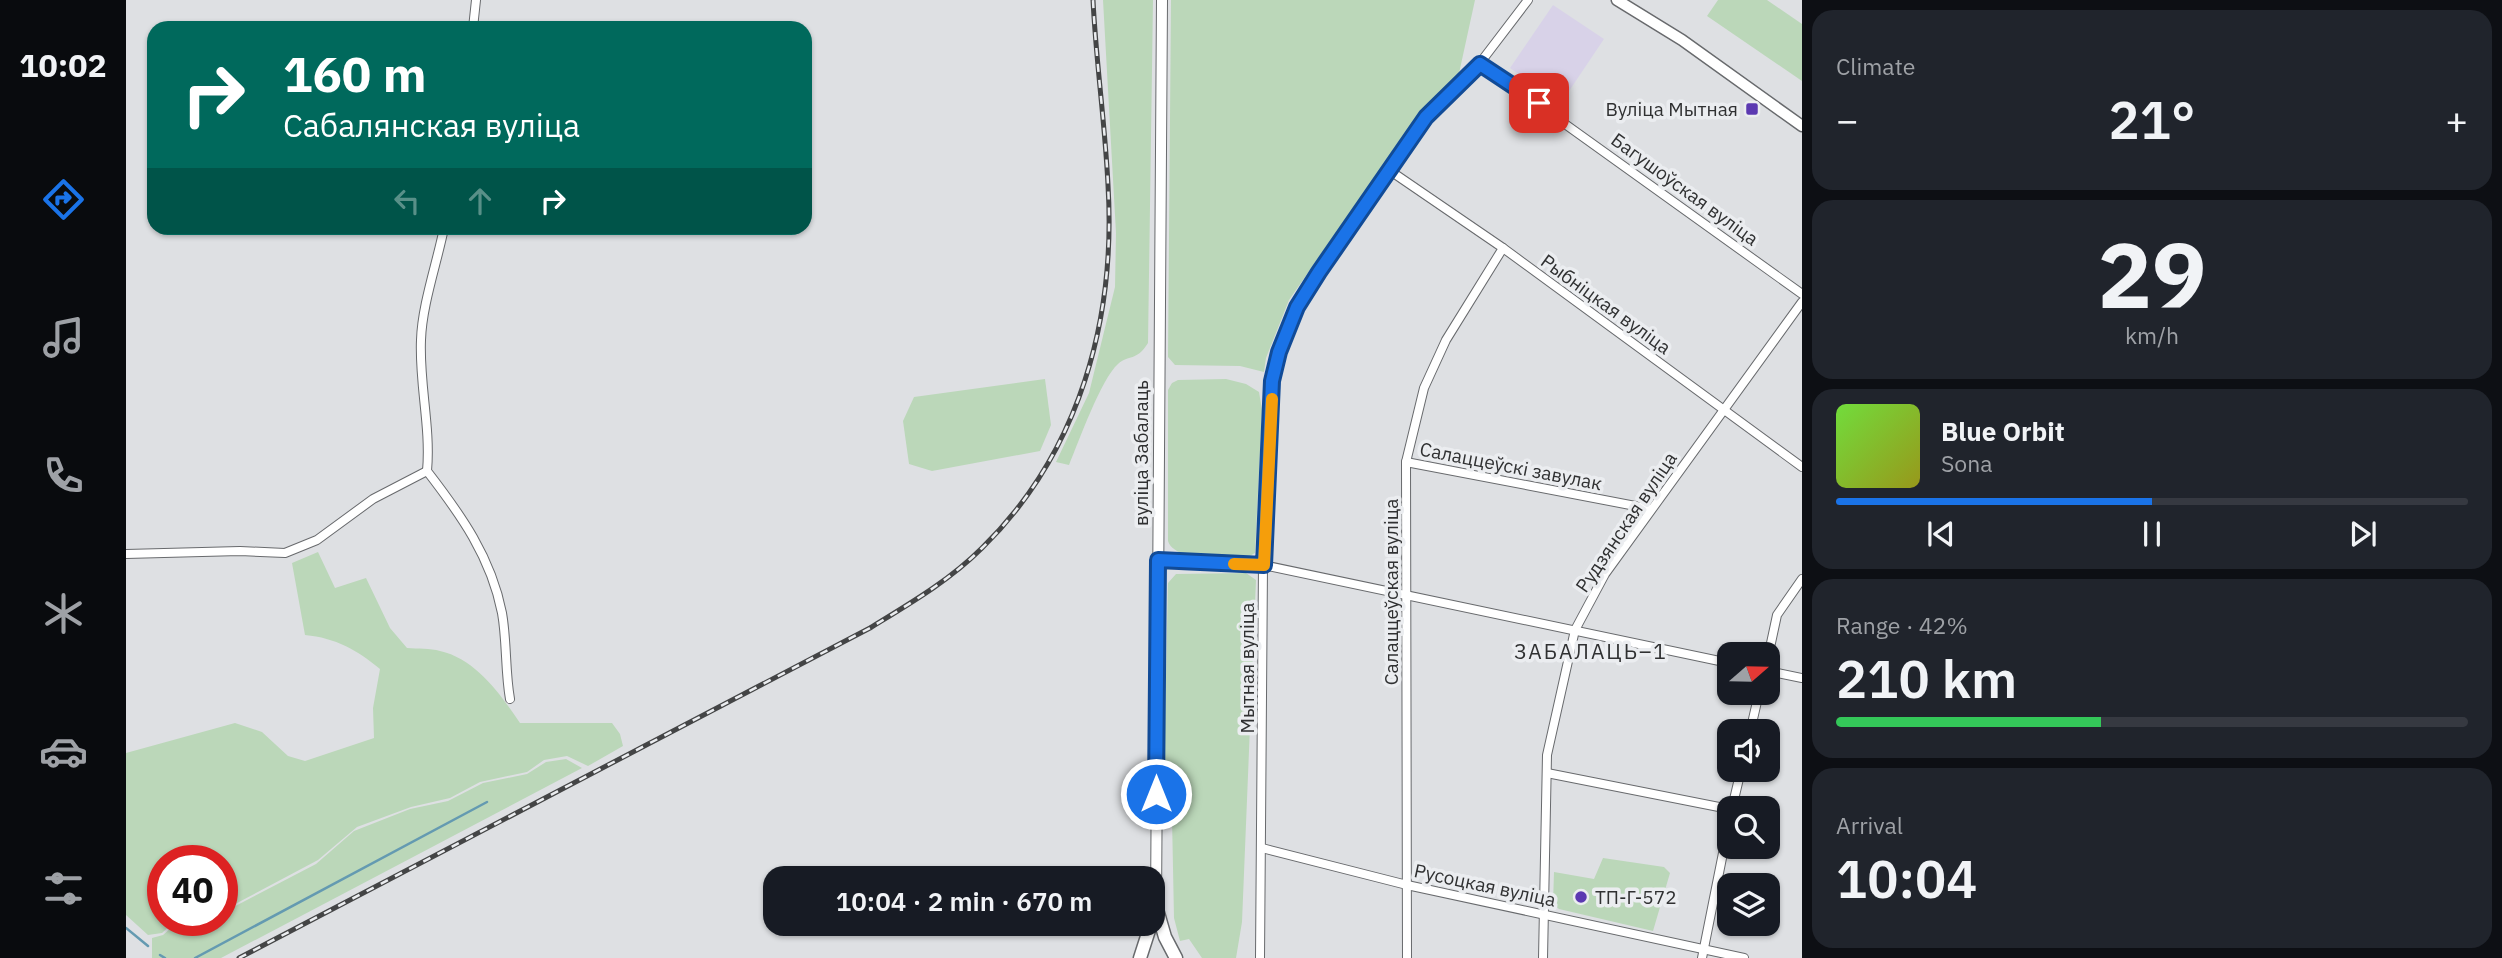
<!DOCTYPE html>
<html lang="en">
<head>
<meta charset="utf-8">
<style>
	:root { --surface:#171b24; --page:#20242c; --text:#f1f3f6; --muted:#9ea1a6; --line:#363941; --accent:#1a73e8 }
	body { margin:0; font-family:"IBM Plex Sans",sans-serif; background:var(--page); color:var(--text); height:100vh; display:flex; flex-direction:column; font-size:26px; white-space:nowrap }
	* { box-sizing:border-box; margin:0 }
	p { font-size:23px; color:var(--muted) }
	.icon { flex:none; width:38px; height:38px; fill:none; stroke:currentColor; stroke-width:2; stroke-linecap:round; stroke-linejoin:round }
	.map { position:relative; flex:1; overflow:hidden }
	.side { display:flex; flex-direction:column; gap:10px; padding:10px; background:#0d0f14; width:700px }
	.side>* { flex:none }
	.banner { position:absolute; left:21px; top:21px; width:665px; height:214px; border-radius:21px; box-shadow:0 2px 5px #0004; background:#00695c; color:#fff; overflow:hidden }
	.needle { width:46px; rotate:70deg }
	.fabs { position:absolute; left:1591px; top:642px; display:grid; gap:14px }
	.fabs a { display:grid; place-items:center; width:63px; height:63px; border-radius:14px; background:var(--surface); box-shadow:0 2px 5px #0004; font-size:35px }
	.speed { position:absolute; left:21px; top:845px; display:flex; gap:14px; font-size:35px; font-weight:700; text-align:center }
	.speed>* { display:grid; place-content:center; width:91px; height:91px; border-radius:50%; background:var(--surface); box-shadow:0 2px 5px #0004; line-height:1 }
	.speed .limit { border:10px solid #d22; background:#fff; color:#111 }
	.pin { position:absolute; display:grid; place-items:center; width:60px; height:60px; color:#fff; margin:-30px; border-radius:14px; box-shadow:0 4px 10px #0006 }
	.me { position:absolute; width:77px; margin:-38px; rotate:0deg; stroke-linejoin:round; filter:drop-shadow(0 0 5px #0008) }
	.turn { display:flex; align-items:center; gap:24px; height:147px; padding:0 21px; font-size:32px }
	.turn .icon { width:91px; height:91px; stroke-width:2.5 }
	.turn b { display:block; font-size:49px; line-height:60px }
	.lanes { display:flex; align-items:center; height:66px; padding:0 21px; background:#0003; justify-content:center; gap:35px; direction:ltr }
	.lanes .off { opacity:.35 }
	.big { font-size:52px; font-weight:600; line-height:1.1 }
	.side .card { flex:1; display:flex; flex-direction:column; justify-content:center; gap:10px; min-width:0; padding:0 24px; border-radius:21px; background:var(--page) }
	.side .dial { align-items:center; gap:0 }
	.dial b { font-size:91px; line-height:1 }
	.song { display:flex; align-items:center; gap:21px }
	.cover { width:84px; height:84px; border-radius:10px; background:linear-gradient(135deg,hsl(100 70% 55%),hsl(60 70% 35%)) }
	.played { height:7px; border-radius:4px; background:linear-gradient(90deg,var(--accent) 50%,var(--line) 50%) }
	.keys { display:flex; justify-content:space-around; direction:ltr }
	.heat { display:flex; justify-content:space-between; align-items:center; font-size:38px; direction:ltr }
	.charge { height:10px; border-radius:5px; background:linear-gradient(90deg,#34c759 42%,var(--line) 0) }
	.trip { position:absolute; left:637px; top:866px; width:402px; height:70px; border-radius:21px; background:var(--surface); box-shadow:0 2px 5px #0004; font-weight:600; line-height:70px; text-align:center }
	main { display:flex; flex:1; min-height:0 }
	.menu { display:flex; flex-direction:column; width:126px; justify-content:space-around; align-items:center; background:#090b0e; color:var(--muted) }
	.menu .icon { width:49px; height:49px }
	.menu .selected { color:var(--accent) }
	.menu b { font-size:32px; color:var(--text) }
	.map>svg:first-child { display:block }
	.commercial { fill:#d8d2e8 }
	.green { fill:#bbd7b9 }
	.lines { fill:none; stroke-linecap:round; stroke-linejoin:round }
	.stream { stroke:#649ab1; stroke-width:2.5 }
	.minor-casing { stroke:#686a6d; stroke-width:10 }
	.tertiary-casing { stroke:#686a6d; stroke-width:12 }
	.secondary-casing { stroke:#686a6d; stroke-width:13 }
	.primary-casing { stroke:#686a6d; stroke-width:15 }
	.minor { stroke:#fff; stroke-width:8 }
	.tertiary { stroke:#fff; stroke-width:10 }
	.secondary { stroke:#fff; stroke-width:10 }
	.primary { stroke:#fff; stroke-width:12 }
	.rail-casing { stroke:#444546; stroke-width:5 }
	.rail { stroke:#ebedf0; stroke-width:2.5; stroke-dasharray:8; stroke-linecap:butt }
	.route-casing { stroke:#114b97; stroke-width:18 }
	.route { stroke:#1a73e8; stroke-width:12 }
	.slow { stroke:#f59e0b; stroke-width:12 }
	.poi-dot { fill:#5b39b1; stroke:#ebedf0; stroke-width:2.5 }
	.labels { text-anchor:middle; stroke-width:7; stroke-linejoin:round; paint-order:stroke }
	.poi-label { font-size:19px; fill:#303132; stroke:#ebedf0; text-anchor:end }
	.street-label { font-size:19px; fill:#303132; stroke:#ebedf0 }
	.neighbourhood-label { font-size:21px; letter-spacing:2px; fill:#303132; stroke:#ebedf0 }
</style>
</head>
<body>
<main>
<nav class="menu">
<b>10:02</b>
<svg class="icon selected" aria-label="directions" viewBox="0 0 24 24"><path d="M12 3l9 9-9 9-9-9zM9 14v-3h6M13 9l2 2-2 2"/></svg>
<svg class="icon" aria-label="music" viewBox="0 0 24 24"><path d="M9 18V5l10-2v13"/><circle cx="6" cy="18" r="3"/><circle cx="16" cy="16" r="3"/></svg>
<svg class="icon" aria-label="phone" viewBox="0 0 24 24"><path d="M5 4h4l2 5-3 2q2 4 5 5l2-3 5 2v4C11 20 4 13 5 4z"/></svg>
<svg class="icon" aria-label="climate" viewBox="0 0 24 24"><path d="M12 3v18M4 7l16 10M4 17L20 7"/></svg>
<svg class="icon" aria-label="car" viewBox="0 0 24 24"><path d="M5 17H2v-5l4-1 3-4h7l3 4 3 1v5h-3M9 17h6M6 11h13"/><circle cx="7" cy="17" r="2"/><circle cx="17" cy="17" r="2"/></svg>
<svg class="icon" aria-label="filters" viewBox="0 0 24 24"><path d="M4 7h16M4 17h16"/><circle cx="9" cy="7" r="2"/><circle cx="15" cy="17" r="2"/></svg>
</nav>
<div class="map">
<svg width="1676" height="958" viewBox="0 0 1676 958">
	<rect width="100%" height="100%" fill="#dee0e3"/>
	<polygon class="commercial" points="1427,5 1478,39 1435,103 1384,68"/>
	<g class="green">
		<path d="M977,0h50l-5,343c-12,19 -19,11 -30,21 -17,15 -39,77 -49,101l-13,-3 33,-69 26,-106 1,-54z"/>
		<polygon points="1045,0 1349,0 1332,78 1286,123 1163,300 1140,358 1138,372 1114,366 1049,365 1042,357"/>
		<polygon points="1592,0 1641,0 1676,24 1676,81 1581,16"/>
		<polygon points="919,379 925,425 914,451 806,471 783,464 777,421 788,397"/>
		<path d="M1100,379l20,5 13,8 3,18 -7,143 -7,4c-20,0 -74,5 -80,-16v-151l4,-7 6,-3z"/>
		<path d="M192,552l17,36 31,-10 24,50 17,20c11,1 23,0 33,3 36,8 61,44 80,72h92l8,11 3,12 -35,20 -21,-10 -23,4 -17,12 -47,10 -30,16 -39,9 -54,20 -39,33 -96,51v-50h-59v59l12,1 -13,12 -14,2 -22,-20v-162l109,-30 27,9 26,24 17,5 69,-23 -1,-30 7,-39c-23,-19 -44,-31 -75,-34l-13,-72z"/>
		<polygon points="1120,573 1130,580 1116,922 1110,958 1076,958 1063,939 1054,941 1048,918 1046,818 1038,773 1042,583 1050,574"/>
		<polygon points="440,759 456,768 95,958 26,958 26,938 37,935 53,921 96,920 96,913 190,864 228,831 284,809 322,801 357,783 401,774 420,762"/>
		<polygon points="1477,858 1538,867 1544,873 1527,931 1433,909 1427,904 1428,872 1468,879"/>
	</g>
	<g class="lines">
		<g class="stream">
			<polyline points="0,928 22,946"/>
			<polyline points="34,955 39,958"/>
			<polyline points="69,958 361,802"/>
		</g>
		<defs>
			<g id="minor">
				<polyline points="347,28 350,0"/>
				<polyline points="1354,63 1676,294"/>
				<polyline points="1263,170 1377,248 1676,467"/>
				<path d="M318,228c-7,35 -22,77 -23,112 -2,44 10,87 6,131 34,44 64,86 75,142 5,28 3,58 8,86"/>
				<polyline points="1280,462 1525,509"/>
				<polyline points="0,554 114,551 159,553 191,540 247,499 301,471"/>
				<polyline points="1032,560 1137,565 1603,663"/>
				<polyline points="1642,657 1651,615 1676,579"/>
				<polyline points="1642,671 1676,678"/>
				<polyline points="1624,732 1633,693"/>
				<polyline points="1421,773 1603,809"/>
				<polyline points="1606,808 1615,770"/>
				<polyline points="1136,848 1281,885 1618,958"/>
				<polyline points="1134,958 1137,565 1146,381 1153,352 1171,307 1193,273 1300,117 1354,63 1402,0"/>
				<polyline points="1281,958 1280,462 1298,388 1320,340 1377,248"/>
				<polyline points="1417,958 1421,755 1449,630 1479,574 1676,302"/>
				<polyline points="1576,958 1603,823"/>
			</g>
			<polyline id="tertiary" points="1030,906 1036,0"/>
			<polyline id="secondary" points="1491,0 1556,40 1676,126"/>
			<g id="primary">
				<polyline points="1030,906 1039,937 1050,958"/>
				<polyline points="1014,958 1025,924"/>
			</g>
		</defs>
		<use href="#minor" class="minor-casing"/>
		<use href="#tertiary" class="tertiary-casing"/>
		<use href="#secondary" class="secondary-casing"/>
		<use href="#primary" class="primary-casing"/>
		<use href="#minor" class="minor"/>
		<use href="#tertiary" class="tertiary"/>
		<use href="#secondary" class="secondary"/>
		<use href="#primary" class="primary"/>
		<defs>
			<path id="rail" d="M113,958l631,-330c39,-24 79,-47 112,-80 98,-96 134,-229 126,-363 -3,-62 -12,-123 -15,-185"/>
		</defs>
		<use href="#rail" class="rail-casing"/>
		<use href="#rail" class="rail"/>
	</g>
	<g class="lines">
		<defs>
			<polyline id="route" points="1030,794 1032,560 1138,565 1146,381 1153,352 1171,307 1193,272 1300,117 1354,64 1413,103"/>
		</defs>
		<use href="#route" class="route-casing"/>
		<use href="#route" class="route"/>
		<polyline class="slow" points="1108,564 1138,565 1146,399"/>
	</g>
	<g class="poi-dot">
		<rect x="1619" y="102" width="14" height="14" rx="3.5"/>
		<circle cx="1455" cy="897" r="7"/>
	</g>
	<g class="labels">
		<g class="poi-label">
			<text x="1612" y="116">Вуліца Мытная</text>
			<text x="1469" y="904" text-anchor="start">ТП-Г-572</text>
		</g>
		<g class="street-label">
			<text transform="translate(1559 189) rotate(36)" y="7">Багушоўская вуліца</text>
			<text transform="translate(1480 304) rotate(36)" y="7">Рыбніцкая вуліца</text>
			<text transform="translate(1015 453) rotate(-90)" y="7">вуліца Забалаць</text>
			<text transform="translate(1385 466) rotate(11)" y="7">Салаццеўскі завулак</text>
			<text transform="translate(1500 522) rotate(-56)" y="7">Рудзянская вуліца</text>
			<text transform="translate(1265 592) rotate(-90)" y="7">Салаццеўская вуліца</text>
			<text transform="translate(1121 668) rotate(-90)" y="7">Мытная вуліца</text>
			<text transform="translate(1359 885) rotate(12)" y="7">Русоцкая вуліца</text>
		</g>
		<g class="neighbourhood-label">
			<text x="1465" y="659">ЗАБАЛАЦЬ–1</text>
		</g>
	</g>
</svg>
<div class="fabs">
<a><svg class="needle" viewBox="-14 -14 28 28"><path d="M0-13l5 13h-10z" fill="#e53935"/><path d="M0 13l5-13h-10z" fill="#9ea1a6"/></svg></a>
<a><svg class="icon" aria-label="sound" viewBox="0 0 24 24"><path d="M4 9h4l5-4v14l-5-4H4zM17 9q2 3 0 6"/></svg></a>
<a><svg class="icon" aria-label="search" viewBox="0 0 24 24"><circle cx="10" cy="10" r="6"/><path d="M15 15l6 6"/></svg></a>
<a><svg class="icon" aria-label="layers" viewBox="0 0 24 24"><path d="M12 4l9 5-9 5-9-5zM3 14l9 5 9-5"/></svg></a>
</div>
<div class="speed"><div class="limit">40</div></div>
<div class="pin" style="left:1413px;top:103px;background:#d93025"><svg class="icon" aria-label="arrive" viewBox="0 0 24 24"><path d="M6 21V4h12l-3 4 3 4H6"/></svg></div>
<svg class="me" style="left:1030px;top:794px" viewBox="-20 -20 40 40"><circle r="17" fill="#1a73e8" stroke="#fff" stroke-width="3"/><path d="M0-11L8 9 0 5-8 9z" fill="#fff"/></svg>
<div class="trip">10:04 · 2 min · 670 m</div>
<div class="banner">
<div class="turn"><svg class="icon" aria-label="right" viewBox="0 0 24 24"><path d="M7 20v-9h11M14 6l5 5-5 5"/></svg><div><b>160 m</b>Сабалянская вуліца</div></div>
<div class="lanes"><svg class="icon off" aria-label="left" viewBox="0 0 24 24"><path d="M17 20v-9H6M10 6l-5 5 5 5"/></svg><svg class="icon off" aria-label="ahead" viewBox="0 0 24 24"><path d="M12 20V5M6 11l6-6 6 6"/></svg><svg class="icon" aria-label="right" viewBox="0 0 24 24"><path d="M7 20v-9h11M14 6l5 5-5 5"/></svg></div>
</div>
</div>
<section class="side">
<div class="card"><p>Climate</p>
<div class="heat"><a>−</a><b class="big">21°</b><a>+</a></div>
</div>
<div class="card dial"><b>29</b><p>km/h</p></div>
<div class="card">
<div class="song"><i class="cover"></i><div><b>Blue Orbit</b><p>Sona</p></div></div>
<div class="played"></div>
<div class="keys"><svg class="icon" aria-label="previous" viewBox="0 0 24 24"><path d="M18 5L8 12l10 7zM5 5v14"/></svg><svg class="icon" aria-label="pause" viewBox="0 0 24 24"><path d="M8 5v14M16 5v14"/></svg><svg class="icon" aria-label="next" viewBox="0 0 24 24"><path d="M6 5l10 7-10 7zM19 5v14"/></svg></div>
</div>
<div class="card"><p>Range · 42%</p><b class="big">210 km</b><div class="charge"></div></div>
<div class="card"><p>Arrival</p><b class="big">10:04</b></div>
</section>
</main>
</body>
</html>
